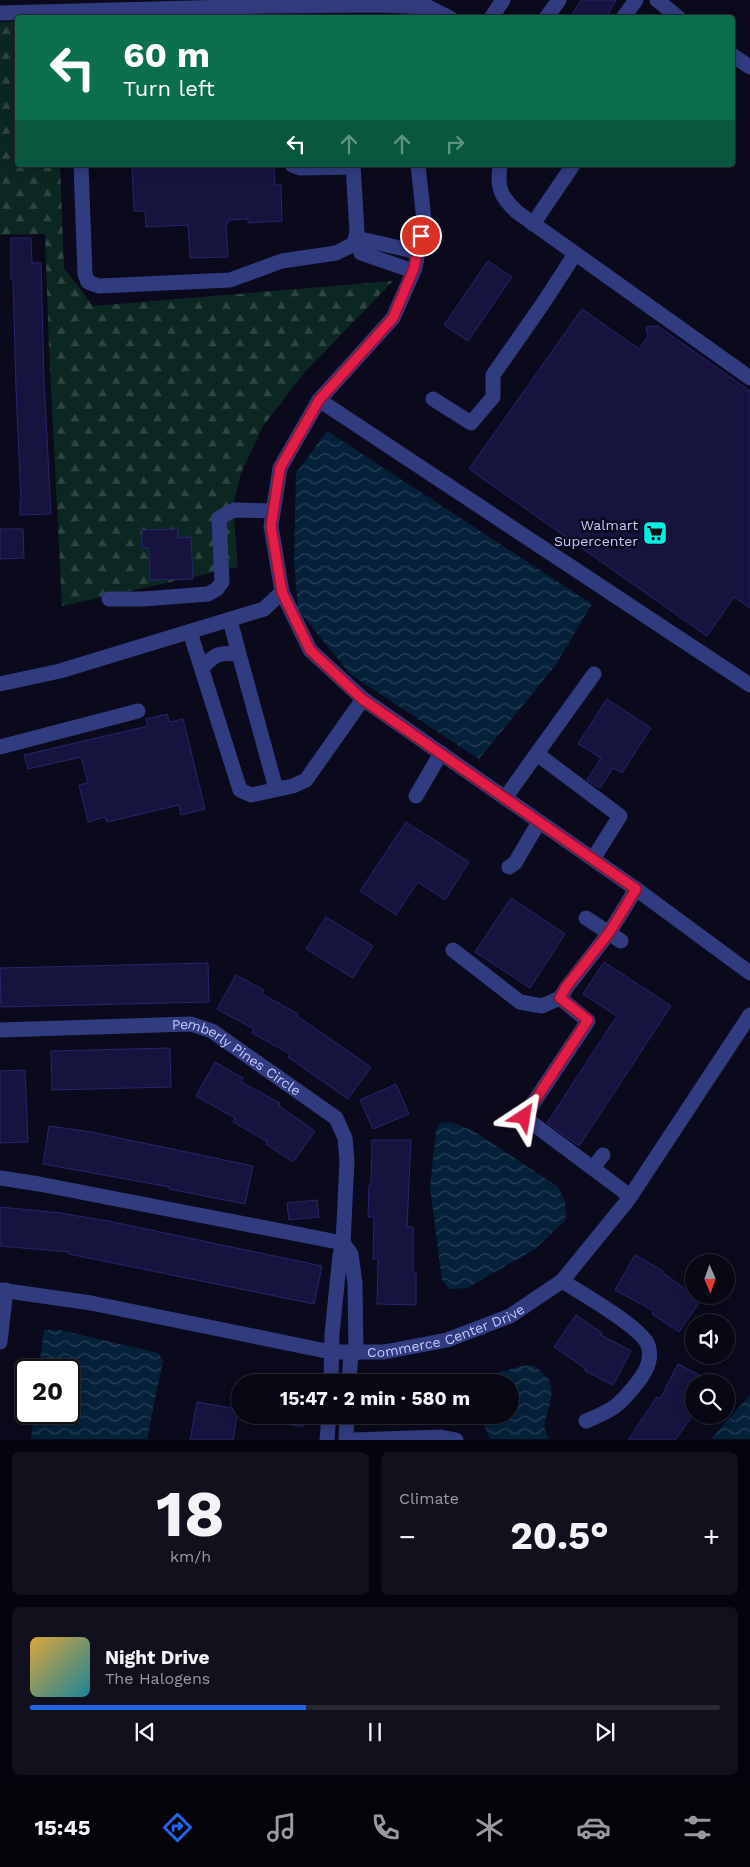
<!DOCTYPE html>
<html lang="en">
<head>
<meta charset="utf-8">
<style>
	:root { --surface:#080815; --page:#11111e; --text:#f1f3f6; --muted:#989aa0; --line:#292934; --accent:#2563eb }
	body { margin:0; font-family:"Work Sans",sans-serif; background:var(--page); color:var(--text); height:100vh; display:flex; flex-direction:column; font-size:19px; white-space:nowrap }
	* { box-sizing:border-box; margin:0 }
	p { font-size:16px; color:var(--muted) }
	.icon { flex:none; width:28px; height:28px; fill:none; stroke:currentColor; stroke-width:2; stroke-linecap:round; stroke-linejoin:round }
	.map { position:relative; height:1440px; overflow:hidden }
	.side { display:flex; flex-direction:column; gap:12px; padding:12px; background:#04040c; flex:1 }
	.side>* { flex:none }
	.top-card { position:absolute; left:15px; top:15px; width:720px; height:152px; border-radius:5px; box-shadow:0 2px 12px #0003,0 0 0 1px var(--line); background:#0b6e4f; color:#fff; overflow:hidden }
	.needle { width:32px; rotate:178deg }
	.tools { position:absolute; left:685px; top:1254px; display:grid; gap:10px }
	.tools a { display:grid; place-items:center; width:50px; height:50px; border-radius:50%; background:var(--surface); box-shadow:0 2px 12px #0003,0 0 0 1px var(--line); font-size:25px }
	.speed { position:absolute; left:15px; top:1359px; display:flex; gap:10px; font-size:25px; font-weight:700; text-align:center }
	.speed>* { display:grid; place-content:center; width:65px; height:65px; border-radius:50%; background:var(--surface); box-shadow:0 2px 12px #0003,0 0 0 1px var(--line); line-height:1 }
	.speed .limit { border:2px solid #111; border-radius:8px; background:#fff; color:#111 }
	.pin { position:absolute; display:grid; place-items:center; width:42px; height:42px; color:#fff; margin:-21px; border:2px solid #fff; border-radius:50%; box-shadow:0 1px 5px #0007 }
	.me { position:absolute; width:55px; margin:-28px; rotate:33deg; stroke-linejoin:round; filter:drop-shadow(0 0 4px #0008) }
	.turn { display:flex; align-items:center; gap:18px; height:105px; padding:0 25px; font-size:22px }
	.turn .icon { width:65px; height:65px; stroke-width:2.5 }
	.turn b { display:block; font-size:35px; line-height:42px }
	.lanes { display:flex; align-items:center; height:48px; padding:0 25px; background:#0003; justify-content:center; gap:25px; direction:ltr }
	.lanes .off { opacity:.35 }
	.big { font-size:38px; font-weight:700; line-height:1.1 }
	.side .card { flex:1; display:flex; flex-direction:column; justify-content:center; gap:8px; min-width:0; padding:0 18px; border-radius:8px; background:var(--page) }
	.side .dial { align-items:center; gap:0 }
	.dial b { font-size:65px; line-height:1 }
	.song { display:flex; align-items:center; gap:15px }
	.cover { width:60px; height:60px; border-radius:8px; background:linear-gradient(135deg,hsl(40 70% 55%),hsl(190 70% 35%)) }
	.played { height:5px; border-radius:2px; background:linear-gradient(90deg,var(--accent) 40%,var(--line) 40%) }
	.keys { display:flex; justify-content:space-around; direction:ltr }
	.heat { display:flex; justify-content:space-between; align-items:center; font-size:28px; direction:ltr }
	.side .tiles { flex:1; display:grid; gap:12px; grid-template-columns:1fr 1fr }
	.card:last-child { grid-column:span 2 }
	.trip { position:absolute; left:231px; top:1374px; width:288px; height:50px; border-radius:25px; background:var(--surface); box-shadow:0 2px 12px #0003,0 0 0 1px var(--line); font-weight:700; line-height:50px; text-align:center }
	.tab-bar { display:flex; height:80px; justify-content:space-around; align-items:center; background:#030308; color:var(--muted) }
	.tab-bar .icon { width:35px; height:35px }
	.tab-bar .on { color:var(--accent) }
	.tab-bar b { font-size:22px; color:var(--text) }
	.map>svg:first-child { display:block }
	.forest { fill:url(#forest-firs) }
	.water { fill:url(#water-waves) }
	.building { fill:#16143f; stroke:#27256d }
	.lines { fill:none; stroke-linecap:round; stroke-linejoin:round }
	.minor { stroke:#313b7f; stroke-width:15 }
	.route-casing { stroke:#92132f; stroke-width:12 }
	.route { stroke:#e11d48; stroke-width:9 }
	.labels { text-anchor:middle; stroke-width:5; stroke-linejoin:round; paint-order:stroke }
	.poi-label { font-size:14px; fill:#c5c8ff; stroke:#0a0a1c; text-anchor:end }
	.street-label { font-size:14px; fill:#c5c8ff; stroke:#0a0a1c }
</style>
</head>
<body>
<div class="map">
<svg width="750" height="1440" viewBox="0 0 750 1440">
	<defs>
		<pattern id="forest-firs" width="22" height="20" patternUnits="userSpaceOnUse" patternTransform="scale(1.25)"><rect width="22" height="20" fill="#0c2721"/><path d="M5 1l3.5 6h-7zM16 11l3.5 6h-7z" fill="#2e4542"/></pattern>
		<pattern id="water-waves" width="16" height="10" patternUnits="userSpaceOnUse" patternTransform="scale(1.25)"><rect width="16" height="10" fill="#05213a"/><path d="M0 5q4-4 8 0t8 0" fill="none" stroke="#284058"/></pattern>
	</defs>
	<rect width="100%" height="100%" fill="#0a0a1c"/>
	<polygon class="forest" points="17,21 18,165 60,165 64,268 93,306 393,281 304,373 263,426 241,473 233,506 238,567 62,606 49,348 45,234 0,235 0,22"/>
	<g class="water">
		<polygon points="327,431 592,604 555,666 479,759 350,674 298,610 294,561 296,473"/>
		<polygon points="451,1122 472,1130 558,1187 565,1202 566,1220 535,1249 467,1288 449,1289 442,1280 430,1187 436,1131 440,1123"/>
		<polygon points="44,1330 60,1330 158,1353 163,1361 147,1439 31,1439 34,1413 69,1412 69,1370 39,1370"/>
		<path d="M532,1365c31,18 17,35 12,62l5,12h-59l-10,-24h30v-33h-34l2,-4 44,-12z"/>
		<polygon points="750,1395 750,1439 711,1439"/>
	</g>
	<g class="building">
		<polygon points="581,0 616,0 606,18 570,18"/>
		<polygon points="132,165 274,165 275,185 281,185 282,221 248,223 248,219 228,220 228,223 226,223 228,257 190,258 188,225 146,227 145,211 134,211"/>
		<polygon points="11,238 31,238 32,263 41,263 44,380 51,514 20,515 20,500 21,500 16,388 13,279 11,279"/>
		<polygon points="488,261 512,277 468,341 444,325"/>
		<polygon points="582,309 639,349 648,336 646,327 658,326 750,391 750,608 734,597 707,636 469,469"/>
		<polygon points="0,529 23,529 24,558 0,559"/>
		<polygon points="178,529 178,538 191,537 193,579 150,580 149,548 142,548 142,530"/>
		<polygon points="607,699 651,728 622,773 613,768 600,788 587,780 601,758 578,744"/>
		<polygon points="167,714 169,722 183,719 205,809 181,815 179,805 107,822 105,817 88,822 79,785 88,783 81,757 28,769 24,755 148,726 146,719"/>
		<polygon points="406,822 469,862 445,900 418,882 396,915 360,891"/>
		<polygon points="511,898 565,934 530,988 475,952"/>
		<polygon points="326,917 373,946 353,978 306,949"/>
		<polygon points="604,962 671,1006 579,1146 547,1123 617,1016 583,994"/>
		<polygon points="208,963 209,1002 1,1007 0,968"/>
		<polygon points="236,975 264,990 262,994 298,1014 297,1016 371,1067 348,1099 288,1057 290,1054 252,1033 254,1029 217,1009"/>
		<polygon points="170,1048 171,1087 52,1090 51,1051"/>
		<polygon points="215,1062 243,1078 241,1082 280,1103 279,1106 315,1131 293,1162 266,1144 268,1142 233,1122 235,1118 196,1096"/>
		<polygon points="25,1070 28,1142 0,1143 0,1071"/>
		<polygon points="396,1084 409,1114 373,1129 360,1100"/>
		<polygon points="49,1126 91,1132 253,1166 245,1204 169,1189 170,1187 43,1164"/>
		<polygon points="372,1140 411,1140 407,1227 413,1227 413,1273 416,1273 416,1305 377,1304 378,1259 373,1259 374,1217 368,1217 369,1185 371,1185"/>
		<polygon points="317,1200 319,1217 289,1220 287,1203"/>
		<polygon points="0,1207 60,1213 108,1221 322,1266 314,1304 69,1254 69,1252 0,1246"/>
		<polygon points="635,1255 663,1271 663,1273 701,1300 679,1332 652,1314 654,1311 615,1290"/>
		<polygon points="576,1315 602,1333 601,1335 631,1351 613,1385 585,1371 586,1369 554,1347"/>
		<polygon points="678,1364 713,1382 694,1382 694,1414 675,1440 628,1440 657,1397 660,1399"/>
		<polygon points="197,1402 238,1409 233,1440 190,1440"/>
		<polygon points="267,1415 306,1415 303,1427 266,1420"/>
	</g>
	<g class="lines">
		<g class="minor">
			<polyline points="657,0 679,18"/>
			<polyline points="420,3 450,18"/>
			<polyline points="0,13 268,6 381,5 427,7"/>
			<polyline points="491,18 503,0"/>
			<polyline points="546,18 559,0"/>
			<polyline points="623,18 636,0"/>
			<polyline points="732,55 750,67"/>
			<polyline points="81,165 85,274 88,282 99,286 230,280 282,261 336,253 354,244 357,232 353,165"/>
			<polyline points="292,165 300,168 353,167"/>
			<polyline points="418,165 424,220 415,268 393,318 319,400 280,468 271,526 282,592 310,650 363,699 636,889 750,973"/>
			<path d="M500,165c-3,23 0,31 17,47l233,166"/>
			<polyline points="533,224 573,165"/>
			<polyline points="413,271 361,253 359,245 365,240 418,252"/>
			<polyline points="433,399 471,423 493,397 493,375 544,302 575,254"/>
			<polyline points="319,400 750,685"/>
			<polyline points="109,599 143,599 208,594 217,589 222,582 219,518 234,510 273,511"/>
			<polyline points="230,620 239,654"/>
			<polyline points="190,632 240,790 251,795 293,786 306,780 363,699"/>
			<path d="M202,668c13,-14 17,-16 37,-14l37,135"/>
			<polyline points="0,684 60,671 264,609 282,592"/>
			<polyline points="0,747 138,711"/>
			<polyline points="537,754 620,816 593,859"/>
			<polyline points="416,796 441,753"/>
			<polyline points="505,798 594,674"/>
			<polyline points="509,867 515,863 539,822"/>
			<polyline points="586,918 609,933 636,889"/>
			<polyline points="621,941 609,933 567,987 560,998 588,1021 524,1117 630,1196"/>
			<polyline points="453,950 520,1002 542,1006 560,998"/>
			<path id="s1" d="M0,1030l191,-6 21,7 124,87 9,20 2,23 -4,82 -3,12 -8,79 -1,48"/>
			<polyline points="593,1168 603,1155"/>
			<polyline points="0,1178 39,1184 343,1243 351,1254 355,1283 356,1353"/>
			<path d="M562,1281c19,12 79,46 86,64 5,14 -2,27 -11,38 -18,23 -24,27 -51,38"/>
			<path id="s2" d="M0,1290l91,13 240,49h53l63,-12 63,-24 52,-35 66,-81 122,-185"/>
			<polyline points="0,1342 6,1290"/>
			<polyline points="349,1382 351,1353"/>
			<polyline points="327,1440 329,1415"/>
			<polyline points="346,1440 347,1415"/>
			<polyline points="353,1440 441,1437 456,1440"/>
		</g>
	</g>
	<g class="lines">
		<defs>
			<polyline id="route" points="421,236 414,268 393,318 319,400 280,468 271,526 282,592 310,650 362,699 636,889 609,933 566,987 560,998 588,1020 524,1117"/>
		</defs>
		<use href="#route" class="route-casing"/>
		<use href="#route" class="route"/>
	</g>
	<defs>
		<symbol id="supermarket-square" viewBox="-11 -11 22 22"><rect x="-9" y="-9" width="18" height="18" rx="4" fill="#00f0e1" stroke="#0a0a1c"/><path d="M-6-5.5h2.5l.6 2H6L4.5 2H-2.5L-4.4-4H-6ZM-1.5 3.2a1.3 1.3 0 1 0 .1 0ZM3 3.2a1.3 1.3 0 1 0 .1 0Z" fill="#111"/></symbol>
	</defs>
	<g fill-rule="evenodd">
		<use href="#supermarket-square" x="641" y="519" width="28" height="28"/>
	</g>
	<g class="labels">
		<g class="poi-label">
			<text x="638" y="530">Walmart<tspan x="638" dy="16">Supercenter</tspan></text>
		</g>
		<g class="street-label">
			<text dy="5" stroke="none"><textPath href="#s1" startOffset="246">Pemberly Pines Circle</textPath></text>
			<text dy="5" stroke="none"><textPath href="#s2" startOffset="455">Commerce Center Drive</textPath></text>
		</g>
	</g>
</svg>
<div class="tools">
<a><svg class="needle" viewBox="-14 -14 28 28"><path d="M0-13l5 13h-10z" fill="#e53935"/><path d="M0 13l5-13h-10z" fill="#989aa0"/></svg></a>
<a><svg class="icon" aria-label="sound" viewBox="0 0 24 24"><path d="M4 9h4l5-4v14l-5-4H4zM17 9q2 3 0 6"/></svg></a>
<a><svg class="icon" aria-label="search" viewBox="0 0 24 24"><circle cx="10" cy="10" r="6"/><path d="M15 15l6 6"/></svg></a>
</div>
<div class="speed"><div class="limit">20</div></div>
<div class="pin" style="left:421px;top:236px;background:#d93025"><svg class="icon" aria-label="arrive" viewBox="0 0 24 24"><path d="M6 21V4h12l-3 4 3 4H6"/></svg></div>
<svg class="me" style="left:524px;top:1117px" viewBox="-20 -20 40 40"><path d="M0-17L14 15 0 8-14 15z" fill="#e11d48" stroke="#fff" stroke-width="4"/></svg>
<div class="trip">15:47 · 2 min · 580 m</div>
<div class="top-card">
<div class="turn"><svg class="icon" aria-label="left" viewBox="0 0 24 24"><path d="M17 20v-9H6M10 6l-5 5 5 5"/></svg><div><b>60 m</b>Turn left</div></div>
<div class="lanes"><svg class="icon" aria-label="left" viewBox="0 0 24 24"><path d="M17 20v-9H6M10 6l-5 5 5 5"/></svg><svg class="icon off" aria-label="ahead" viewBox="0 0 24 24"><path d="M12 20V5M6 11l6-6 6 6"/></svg><svg class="icon off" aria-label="ahead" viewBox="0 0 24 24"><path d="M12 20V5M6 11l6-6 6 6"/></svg><svg class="icon off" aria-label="right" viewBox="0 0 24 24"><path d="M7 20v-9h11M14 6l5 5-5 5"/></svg></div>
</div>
</div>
<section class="side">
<div class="tiles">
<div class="card dial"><b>18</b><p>km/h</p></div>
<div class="card"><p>Climate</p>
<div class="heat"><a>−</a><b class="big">20.5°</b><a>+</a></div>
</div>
<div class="card">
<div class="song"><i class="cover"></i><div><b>Night Drive</b><p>The Halogens</p></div></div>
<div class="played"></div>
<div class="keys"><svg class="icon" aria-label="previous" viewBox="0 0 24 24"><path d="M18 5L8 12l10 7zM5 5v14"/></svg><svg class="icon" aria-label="pause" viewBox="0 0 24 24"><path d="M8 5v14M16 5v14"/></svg><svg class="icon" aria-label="next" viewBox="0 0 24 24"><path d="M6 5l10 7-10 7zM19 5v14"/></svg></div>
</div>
</div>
</section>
<nav class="tab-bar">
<b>15:45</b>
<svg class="icon on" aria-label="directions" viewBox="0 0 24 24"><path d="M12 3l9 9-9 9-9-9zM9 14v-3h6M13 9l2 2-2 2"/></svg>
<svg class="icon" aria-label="music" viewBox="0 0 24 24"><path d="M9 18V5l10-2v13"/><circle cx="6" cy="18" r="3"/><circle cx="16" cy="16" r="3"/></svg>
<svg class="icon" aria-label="phone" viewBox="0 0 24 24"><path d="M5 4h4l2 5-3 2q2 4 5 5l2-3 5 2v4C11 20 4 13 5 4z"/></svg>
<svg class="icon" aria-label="climate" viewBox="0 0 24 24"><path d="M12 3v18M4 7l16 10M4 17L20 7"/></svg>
<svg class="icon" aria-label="car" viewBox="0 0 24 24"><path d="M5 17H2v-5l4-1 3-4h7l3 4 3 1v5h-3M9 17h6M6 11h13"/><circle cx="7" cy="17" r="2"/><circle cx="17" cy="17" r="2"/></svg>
<svg class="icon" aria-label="filters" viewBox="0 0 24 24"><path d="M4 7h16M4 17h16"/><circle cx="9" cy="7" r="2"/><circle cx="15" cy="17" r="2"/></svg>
</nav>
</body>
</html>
